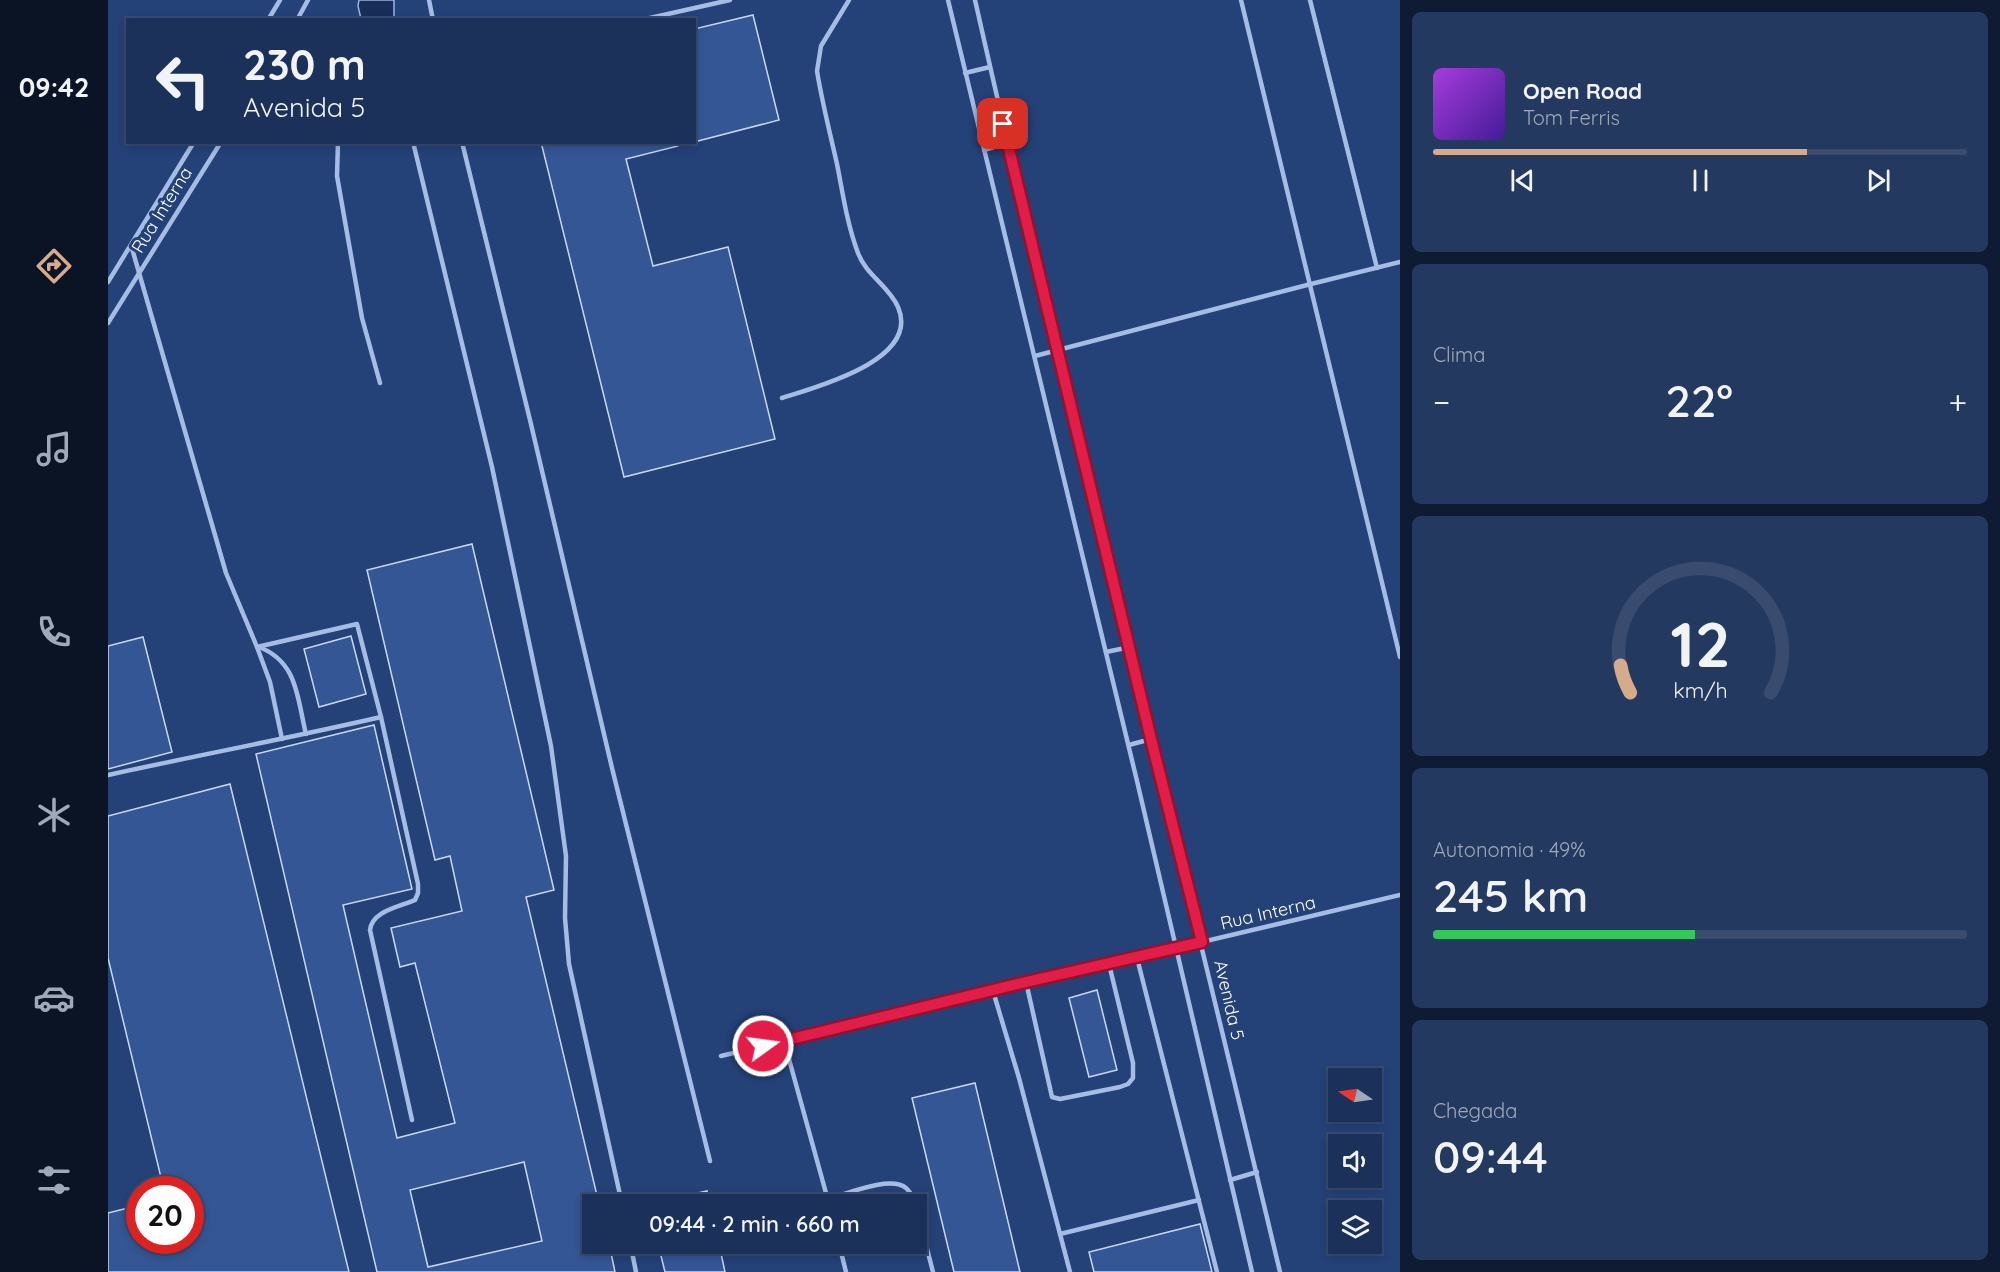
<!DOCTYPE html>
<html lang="pt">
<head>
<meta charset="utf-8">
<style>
	:root { --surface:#1b315a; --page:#243960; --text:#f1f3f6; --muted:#a0a9bb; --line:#394c70; --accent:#d6ab8b }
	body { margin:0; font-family:Quicksand,sans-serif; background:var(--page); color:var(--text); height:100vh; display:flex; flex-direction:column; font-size:22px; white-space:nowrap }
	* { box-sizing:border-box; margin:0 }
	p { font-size:20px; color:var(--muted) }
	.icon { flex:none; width:33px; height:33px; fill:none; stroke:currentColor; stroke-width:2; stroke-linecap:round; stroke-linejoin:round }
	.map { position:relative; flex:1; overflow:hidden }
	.panel { display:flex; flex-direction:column; gap:12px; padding:12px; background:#0f1b32; width:600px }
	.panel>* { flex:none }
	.top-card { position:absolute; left:18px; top:18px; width:570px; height:126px; border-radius:0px; box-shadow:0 3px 9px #0003,0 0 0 2px var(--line); background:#1b315a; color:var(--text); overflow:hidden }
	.needle { width:39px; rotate:283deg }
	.tools { position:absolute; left:1220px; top:1068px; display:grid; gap:12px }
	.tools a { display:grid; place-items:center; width:54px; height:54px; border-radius:0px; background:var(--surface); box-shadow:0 3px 9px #0003,0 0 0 2px var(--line); font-size:30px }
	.speed { position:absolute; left:18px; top:1176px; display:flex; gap:12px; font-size:30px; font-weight:700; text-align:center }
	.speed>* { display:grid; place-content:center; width:78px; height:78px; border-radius:50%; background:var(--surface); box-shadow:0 3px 9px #0003,0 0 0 2px var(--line); line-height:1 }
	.speed .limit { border:9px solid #d22; background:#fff; color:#111 }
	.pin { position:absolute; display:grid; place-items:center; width:51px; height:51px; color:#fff; margin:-26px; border-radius:12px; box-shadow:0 3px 9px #0006 }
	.me { position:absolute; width:66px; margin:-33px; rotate:76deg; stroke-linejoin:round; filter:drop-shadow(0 0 4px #0008) }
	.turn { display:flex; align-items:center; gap:21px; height:126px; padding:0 18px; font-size:27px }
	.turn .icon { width:78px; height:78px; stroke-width:2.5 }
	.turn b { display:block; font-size:42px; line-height:51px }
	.big { font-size:45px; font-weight:600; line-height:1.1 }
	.panel .tile { flex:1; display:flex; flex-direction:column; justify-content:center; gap:9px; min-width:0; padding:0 21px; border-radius:9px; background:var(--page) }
	.panel .dial { align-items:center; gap:0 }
	.dial svg { height:156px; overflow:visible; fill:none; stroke:var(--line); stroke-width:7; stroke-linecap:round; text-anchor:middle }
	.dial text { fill:var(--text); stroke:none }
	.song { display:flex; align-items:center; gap:18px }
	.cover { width:72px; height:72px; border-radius:9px; background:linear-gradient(135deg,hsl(280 70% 55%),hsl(260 70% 35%)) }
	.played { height:6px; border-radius:3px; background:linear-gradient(90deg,var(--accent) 70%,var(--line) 70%) }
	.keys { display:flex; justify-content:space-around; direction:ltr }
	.heat { display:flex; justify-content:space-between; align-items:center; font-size:33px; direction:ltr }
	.charge { height:9px; border-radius:4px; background:linear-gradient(90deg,#34c759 49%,var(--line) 0) }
	.trip { position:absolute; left:474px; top:1194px; width:345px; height:60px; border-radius:0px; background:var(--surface); box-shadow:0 3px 9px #0003,0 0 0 2px var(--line); font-weight:600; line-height:60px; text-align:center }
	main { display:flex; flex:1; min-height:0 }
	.tabs { display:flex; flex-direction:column; width:108px; justify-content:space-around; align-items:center; background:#0b1424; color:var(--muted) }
	.tabs .icon { width:42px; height:42px }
	.tabs .current { color:var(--accent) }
	.tabs b { font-size:27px; color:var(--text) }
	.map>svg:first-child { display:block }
	.water { fill:#182e59; stroke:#99b5e5; stroke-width:1.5 }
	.building { fill:#345695; stroke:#c8d7f3; stroke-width:1.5; fill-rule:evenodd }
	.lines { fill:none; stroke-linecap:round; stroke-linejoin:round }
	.service { stroke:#a5bce4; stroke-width:4.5 }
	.route-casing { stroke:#92132f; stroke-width:15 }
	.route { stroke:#e11d48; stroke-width:10 }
	.labels { text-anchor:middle; stroke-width:6; stroke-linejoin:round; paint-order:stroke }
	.street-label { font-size:18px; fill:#fff; stroke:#244178 }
</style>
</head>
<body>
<main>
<nav class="tabs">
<b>09:42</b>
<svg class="icon current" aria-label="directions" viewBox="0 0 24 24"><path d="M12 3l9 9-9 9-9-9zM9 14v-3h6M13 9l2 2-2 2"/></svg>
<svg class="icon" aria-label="music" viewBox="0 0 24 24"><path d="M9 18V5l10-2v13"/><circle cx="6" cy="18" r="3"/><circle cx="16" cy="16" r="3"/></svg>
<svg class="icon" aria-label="phone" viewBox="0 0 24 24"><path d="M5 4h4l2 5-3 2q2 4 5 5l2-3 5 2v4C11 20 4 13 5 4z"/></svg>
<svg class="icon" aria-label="climate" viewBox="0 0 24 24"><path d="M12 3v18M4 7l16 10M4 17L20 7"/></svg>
<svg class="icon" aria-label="car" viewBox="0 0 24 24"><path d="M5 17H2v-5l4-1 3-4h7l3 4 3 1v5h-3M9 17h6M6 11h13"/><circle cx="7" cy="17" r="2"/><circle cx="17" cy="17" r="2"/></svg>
<svg class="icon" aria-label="filters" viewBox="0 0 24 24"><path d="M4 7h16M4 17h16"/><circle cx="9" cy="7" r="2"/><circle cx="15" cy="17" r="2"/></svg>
</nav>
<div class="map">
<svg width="1292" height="1272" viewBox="0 0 1292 1272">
	<rect width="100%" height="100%" fill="#244178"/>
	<polygon class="water" points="251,0 286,0 286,19 253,19 250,6"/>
	<g class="building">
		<polygon points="645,15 671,120 586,142 586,29"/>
		<polygon points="433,142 570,142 570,146 518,159 545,266 620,247 667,439 516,477"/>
		<path d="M364,544l82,346 -28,7 73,307h-7v40h36l-1,4 -16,5 4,19h-238l-121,-518 118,-29 38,164 -69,16 54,233 58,-15 -40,-160 -15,4 -9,-39 71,-17 -12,-55 -15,4 -68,-290zM416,1162l18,79 -114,26 -18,-77z"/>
		<polygon points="243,636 258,694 211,707 196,649"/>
		<polygon points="35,637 64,752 0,769 0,646"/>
		<polygon points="122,784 241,1272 0,1272 0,1213 32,1205 32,1240 82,1240 82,1190 56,1190 0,958 0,816"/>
		<polygon points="989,990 1009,1070 981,1077 961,998"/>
		<polygon points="867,1083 912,1272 846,1272 804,1098"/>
		<polygon points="599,1191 602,1204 558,1204 558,1200"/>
		<polygon points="1092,1224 1104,1272 986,1272 981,1252"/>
		<polygon points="550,1244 611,1244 617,1272 557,1272"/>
	</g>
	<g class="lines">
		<g class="service">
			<polyline points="321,0 325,20"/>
			<polyline points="840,0 1029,781 1144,1272"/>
			<path d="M867,0c96,425 204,848 305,1272"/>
			<polyline points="1133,0 1292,657"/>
			<polyline points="1202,0 1269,268"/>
			<polyline points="160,20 172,0"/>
			<polyline points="189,20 200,0"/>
			<polyline points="533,20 622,0"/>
			<polyline points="857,73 882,67"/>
			<polyline points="230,142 229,176 254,318 272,383"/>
			<polyline points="305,142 384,467 443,746 458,856 457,918 461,964 514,1204"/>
			<polyline points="354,142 422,420 504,768 602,1161"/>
			<polyline points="876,150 899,143"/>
			<polyline points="23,245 118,573 149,647 162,682 174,739"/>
			<polyline points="0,282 86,142"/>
			<polyline points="0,323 113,142"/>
			<polyline points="927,356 1203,284 1292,262"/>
			<path d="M674,398c34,-11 139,-38 116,-91 -9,-21 -32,-32 -40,-54 -11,-29 -15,-59 -21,-89 -7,-31 -15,-62 -20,-93l4,-25 28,-46"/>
			<path d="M149,647l100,-23 24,93 37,167v9l-3,7c-16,7 -43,11 -45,30l42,190"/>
			<path d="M151,647c39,15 38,51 47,87"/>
			<polyline points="998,652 1022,647"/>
			<polyline points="1021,745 1043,739"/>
			<path d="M0,775c91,-20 182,-37 273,-58"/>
			<polyline points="1029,958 1109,1272"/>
			<polyline points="918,982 944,1097 952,1099 1012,1087 1020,1084 1025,1078 1025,1063 1001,964"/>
			<polyline points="885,991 911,1078 962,1272"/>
			<polyline points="676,1041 721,1204"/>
			<polyline points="613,1056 1292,895"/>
			<polyline points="1122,1180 1149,1172"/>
			<path d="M720,1199c18,-5 63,-24 78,-11 5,4 7,11 10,16"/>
			<polyline points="808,1206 825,1272"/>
			<polyline points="952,1234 1091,1200"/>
			<polyline points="731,1244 738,1272"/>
			<polyline points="523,1247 528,1272"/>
		</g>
	</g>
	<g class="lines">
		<defs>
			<polyline id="route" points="655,1046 918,982 1094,942 1043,739 895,124"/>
		</defs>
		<use href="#route" class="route-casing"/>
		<use href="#route" class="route"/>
	</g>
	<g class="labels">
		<g class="street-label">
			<text transform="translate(54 210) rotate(-58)" y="6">Rua Interna</text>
			<text transform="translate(1160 913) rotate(-13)" y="6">Rua Interna</text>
			<text transform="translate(1121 1000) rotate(77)" y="6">Avenida 5</text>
		</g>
	</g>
</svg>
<div class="tools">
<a><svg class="needle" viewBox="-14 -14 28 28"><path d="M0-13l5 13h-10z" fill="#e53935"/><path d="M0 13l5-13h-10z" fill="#a0a9bb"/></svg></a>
<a><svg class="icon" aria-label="sound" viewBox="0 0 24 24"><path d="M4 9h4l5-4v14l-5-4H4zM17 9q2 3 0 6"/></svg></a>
<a><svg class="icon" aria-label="layers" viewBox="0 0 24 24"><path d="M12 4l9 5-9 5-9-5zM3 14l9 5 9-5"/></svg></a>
</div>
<div class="speed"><div class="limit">20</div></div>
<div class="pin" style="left:895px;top:124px;background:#d93025"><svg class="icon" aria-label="arrive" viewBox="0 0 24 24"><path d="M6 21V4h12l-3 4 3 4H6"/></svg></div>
<svg class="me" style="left:655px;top:1046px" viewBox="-20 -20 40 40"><circle r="17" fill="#e11d48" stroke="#fff" stroke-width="3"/><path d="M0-11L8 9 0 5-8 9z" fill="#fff"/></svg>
<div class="trip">09:44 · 2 min · 660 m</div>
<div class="top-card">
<div class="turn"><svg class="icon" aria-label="left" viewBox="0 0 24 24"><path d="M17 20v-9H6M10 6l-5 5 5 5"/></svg><div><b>230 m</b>Avenida 5</div></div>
</div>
</div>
<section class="panel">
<div class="tile">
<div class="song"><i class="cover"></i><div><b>Open Road</b><p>Tom Ferris</p></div></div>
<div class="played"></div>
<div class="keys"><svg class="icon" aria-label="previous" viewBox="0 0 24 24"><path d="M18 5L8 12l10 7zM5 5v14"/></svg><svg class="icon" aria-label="pause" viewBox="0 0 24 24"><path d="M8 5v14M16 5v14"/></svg><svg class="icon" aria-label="next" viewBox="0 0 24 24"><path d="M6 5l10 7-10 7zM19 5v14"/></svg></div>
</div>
<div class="tile"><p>Clima</p>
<div class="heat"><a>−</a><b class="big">22°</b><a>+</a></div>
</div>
<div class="tile dial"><svg viewBox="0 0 100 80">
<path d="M14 69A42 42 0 1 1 86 69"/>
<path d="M14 69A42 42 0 0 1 9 55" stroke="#d6ab8b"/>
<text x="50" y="56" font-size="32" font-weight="700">12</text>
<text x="50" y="72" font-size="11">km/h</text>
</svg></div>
<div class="tile"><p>Autonomia · 49%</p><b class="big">245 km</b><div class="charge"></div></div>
<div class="tile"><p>Chegada</p><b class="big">09:44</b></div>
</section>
</main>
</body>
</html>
